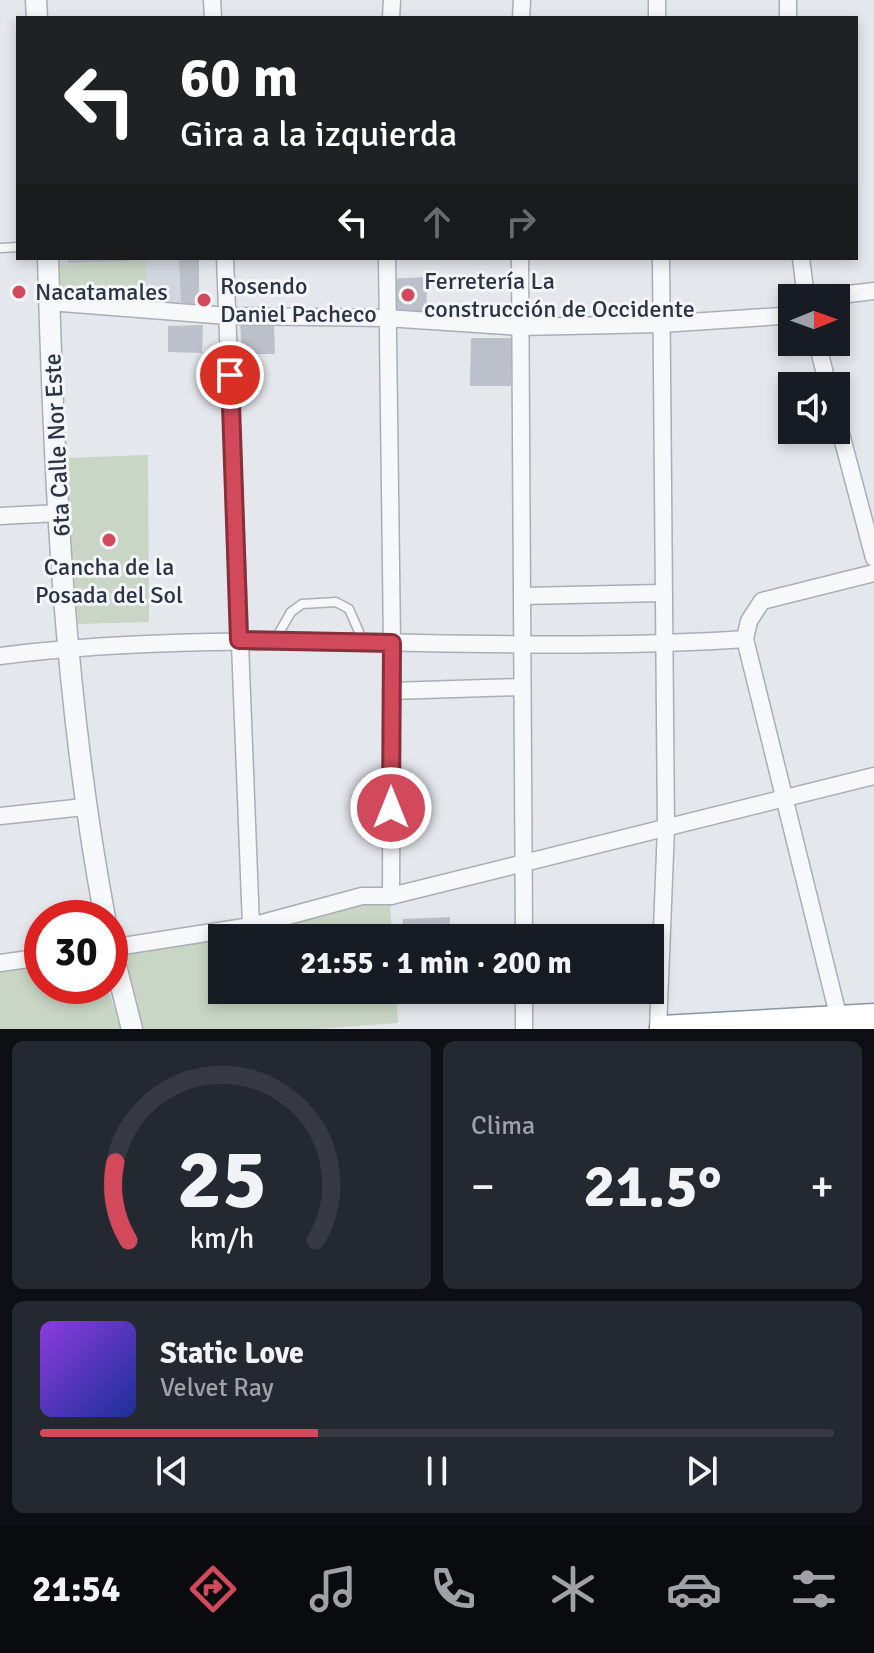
<!DOCTYPE html>
<html lang="es">
<head>
<meta charset="utf-8">
<style>
	:root { --surface:#171b24; --page:#242831; --text:#f1f3f6; --muted:#9ea1a6; --line:#363941; --accent:#d1495b }
	body { margin:0; font-family:Signika,sans-serif; background:var(--page); color:var(--text); height:100vh; display:flex; flex-direction:column; font-size:30px; white-space:nowrap }
	* { box-sizing:border-box; margin:0 }
	p { font-size:26px; color:var(--muted) }
	.icon { flex:none; width:44px; height:44px; fill:none; stroke:currentColor; stroke-width:2; stroke-linecap:round; stroke-linejoin:round }
	.map { position:relative; height:1029px; overflow:hidden }
	.details { display:flex; flex-direction:column; gap:12px; padding:12px; background:#0d0f14; flex:1 }
	.details>* { flex:none }
	.banner { position:absolute; left:16px; top:16px; width:842px; height:244px; border-radius:0px; box-shadow:0 4px 12px #0003; background:#202124; color:#fff; overflow:hidden }
	.needle { width:52px; rotate:89deg }
	.fabs { position:absolute; left:778px; top:284px; display:grid; gap:16px }
	.fabs a { display:grid; place-items:center; width:72px; height:72px; border-radius:0px; background:var(--surface); box-shadow:0 4px 12px #0003; font-size:40px }
	.speed { position:absolute; left:24px; top:900px; display:flex; gap:16px; font-size:40px; font-weight:700; text-align:center }
	.speed>* { display:grid; place-content:center; width:104px; height:104px; border-radius:50%; background:var(--surface); box-shadow:0 4px 12px #0003; line-height:1 }
	.speed .limit { border:12px solid #d22; background:#fff; color:#111 }
	.pin { position:absolute; display:grid; place-items:center; width:68px; height:68px; color:#fff; margin:-34px; border:4px solid #fff; border-radius:50%; box-shadow:0 2px 8px #0007 }
	.me { position:absolute; width:88px; margin:-44px; rotate:0deg; stroke-linejoin:round; filter:drop-shadow(0 0 6px #0008) }
	.turn { display:flex; align-items:center; gap:28px; height:168px; padding:0 32px; font-size:36px }
	.turn .icon { width:104px; height:104px; stroke-width:2.5 }
	.turn b { display:block; font-size:56px; line-height:68px }
	.lanes { display:flex; align-items:center; height:76px; padding:0 32px; background:#0003; justify-content:center; gap:40px; direction:ltr }
	.lanes .off { opacity:.35 }
	.big { font-size:60px; font-weight:700; line-height:1.1 }
	.details .tile { flex:1; display:flex; flex-direction:column; justify-content:center; gap:12px; min-width:0; padding:0 28px; border-radius:12px; background:var(--page) }
	.details .dial { align-items:center; gap:0 }
	.dial svg { height:208px; overflow:visible; fill:none; stroke:var(--line); stroke-width:7; stroke-linecap:round; text-anchor:middle }
	.dial text { fill:var(--text); stroke:none }
	.song { display:flex; align-items:center; gap:24px }
	.cover { width:96px; height:96px; border-radius:12px; background:linear-gradient(135deg,hsl(270 70% 55%),hsl(230 70% 35%)) }
	.played { height:8px; border-radius:4px; background:linear-gradient(90deg,var(--accent) 35%,var(--line) 35%) }
	.keys { display:flex; justify-content:space-around; direction:ltr }
	.heat { display:flex; justify-content:space-between; align-items:center; font-size:44px; direction:ltr }
	.details .tiles { flex:1; display:grid; gap:12px; grid-template-columns:1fr 1fr }
	.tile:last-child { grid-column:span 2 }
	.trip { position:absolute; left:208px; top:924px; width:456px; height:80px; border-radius:0px; background:var(--surface); box-shadow:0 4px 12px #0003; font-weight:700; line-height:80px; text-align:center }
	.menu { display:flex; height:128px; justify-content:space-around; align-items:center; background:#090b0e; color:var(--muted) }
	.menu .icon { width:56px; height:56px }
	.menu .on { color:var(--accent) }
	.menu b { font-size:36px; color:var(--text) }
	.map>svg:first-child { display:block }
	.built { fill:#d2d6de }
	.green { fill:#c9d6c5 }
	.building { fill:#bbc0ca }
	.lines { fill:none; stroke-linecap:round; stroke-linejoin:round }
	.service-casing { stroke:#a9aeb7; stroke-width:11 }
	.minor-casing { stroke:#a9aeb7; stroke-width:19 }
	.tertiary-casing { stroke:#a9aeb7; stroke-width:23 }
	.trunk-casing { stroke:#8b94a3; stroke-width:29 }
	.service { stroke:#f7f8fa; stroke-width:8 }
	.minor { stroke:#f7f8fa; stroke-width:16 }
	.tertiary { stroke:#f7f8fa; stroke-width:20 }
	.trunk { stroke:#fff; stroke-width:26 }
	.route-casing { stroke:#882f3b; stroke-width:20 }
	.route { stroke:#d1495b; stroke-width:14 }
	.poi-dot { fill:#d1495b; stroke:#f4f6f9; stroke-width:3 }
	.labels { text-anchor:middle; stroke-width:6; stroke-linejoin:round; paint-order:stroke }
	.poi-label { font-size:24px; fill:#2b3445; stroke:#f4f6f9; text-anchor:start }
	.street-label { font-size:24px; fill:#2b3445; stroke:#f4f6f9 }
</style>
</head>
<body>
<div class="map">
<svg width="874" height="1029" viewBox="0 0 874 1029">
	<rect width="100%" height="100%" fill="#e4e7ec"/>
	<polygon class="built" points="55,258 199,258 199,306 146,307 56,288"/>
	<g class="green">
		<polygon points="146,260 146,307 104,301 56,288 55,266"/>
		<polygon points="148,455 149,622 78,624 63,458"/>
		<polygon points="390,898 392,938 222,938 222,990 396,990 398,1023 316,1029 134,1029 127,955 247,933"/>
		<polygon points="42,965 42,986 106,986 123,1029 0,1029 0,971"/>
	</g>
	<g class="building">
		<polygon points="68,258 130,258 130,261 68,263"/>
		<polygon points="179,258 199,258 199,306 181,302"/>
		<polygon points="426,277 427,311 390,312 388,279"/>
		<polygon points="240,324 274,324 275,354 242,354"/>
		<polygon points="203,325 202,353 168,352 168,326"/>
		<polygon points="471,338 511,338 511,386 470,386"/>
		<polygon points="450,917 450,938 402,938 403,919"/>
		<polygon points="401,990 449,990 449,994 401,996"/>
	</g>
	<g class="lines">
		<defs>
			<g id="service">
				<polyline points="0,248 18,247"/>
				<polyline points="275,640 291,612 302,604 336,602 349,609 363,641"/>
			</g>
			<g id="minor">
				<polyline points="212,0 213,18"/>
				<polyline points="657,0 657,18"/>
				<polyline points="788,0 788,18"/>
				<polyline points="391,18 392,0"/>
				<polyline points="521,18 522,0"/>
				<polyline points="225,258 251,926"/>
				<polyline points="387,258 392,643 391,896"/>
				<polyline points="520,258 524,938"/>
				<polyline points="801,258 806,298"/>
				<polyline points="817,298 874,291"/>
				<polyline points="49,302 228,316 386,318 520,327 661,324 781,316 792,311"/>
				<polyline points="817,342 828,386"/>
				<polyline points="836,415 874,558"/>
				<polyline points="0,516 59,513"/>
				<polyline points="523,596 662,593"/>
				<path d="M0,656c247,-31 497,0 745,-17"/>
				<polyline points="391,691 522,687"/>
				<polyline points="0,816 84,807"/>
				<polyline points="110,948 251,926 362,896 391,896 874,776"/>
				<polyline points="0,963 42,957"/>
				<polyline points="524,990 524,1029"/>
				<polyline points="839,1019 745,639 749,621 762,601 874,573"/>
				<polyline points="658,1029 666,828 661,258"/>
			</g>
			<g id="tertiary">
				<polyline points="36,0 37,18"/>
				<path d="M48,258c6,220 16,443 57,660"/>
				<polyline points="110,942 132,1029"/>
			</g>
			<polyline id="trunk" points="663,1029 874,1017"/>
		</defs>
		<use href="#service" class="service-casing"/>
		<use href="#minor" class="minor-casing"/>
		<use href="#tertiary" class="tertiary-casing"/>
		<use href="#trunk" class="trunk-casing"/>
		<use href="#service" class="service"/>
		<use href="#minor" class="minor"/>
		<use href="#tertiary" class="tertiary"/>
		<use href="#trunk" class="trunk"/>
	</g>
	<g class="lines">
		<defs>
			<polyline id="route" points="230,375 239,640 392,643 391,808"/>
		</defs>
		<use href="#route" class="route-casing"/>
		<use href="#route" class="route"/>
	</g>
	<g class="poi-dot">
		<circle cx="19" cy="292" r="8"/>
		<circle cx="408" cy="295" r="8"/>
		<circle cx="204" cy="300" r="8"/>
		<circle cx="109" cy="540" r="8"/>
	</g>
	<g class="labels">
		<g class="poi-label">
			<text x="424" y="289">Ferretería La<tspan x="424" dy="28">construcción de Occidente</tspan></text>
			<text x="220" y="294">Rosendo<tspan x="220" dy="28">Daniel Pacheco</tspan></text>
			<text x="35" y="300">Nacatamales</text>
			<text x="109" y="575" text-anchor="middle">Cancha de la<tspan x="109" dy="28">Posada del Sol</tspan></text>
		</g>
		<g class="street-label">
			<text transform="translate(57 445) rotate(-93)" y="8">6ta Calle Nor Este</text>
		</g>
	</g>
</svg>
<div class="fabs">
<a><svg class="needle" viewBox="-14 -14 28 28"><path d="M0-13l5 13h-10z" fill="#e53935"/><path d="M0 13l5-13h-10z" fill="#9ea1a6"/></svg></a>
<a><svg class="icon" aria-label="sound" viewBox="0 0 24 24"><path d="M4 9h4l5-4v14l-5-4H4zM17 9q2 3 0 6"/></svg></a>
</div>
<div class="speed"><div class="limit">30</div></div>
<div class="pin" style="left:230px;top:375px;background:#d93025"><svg class="icon" aria-label="arrive" viewBox="0 0 24 24"><path d="M6 21V4h12l-3 4 3 4H6"/></svg></div>
<svg class="me" style="left:391px;top:808px" viewBox="-20 -20 40 40"><circle r="17" fill="#d1495b" stroke="#fff" stroke-width="3"/><path d="M0-11L8 9 0 5-8 9z" fill="#fff"/></svg>
<div class="trip">21:55 · 1 min · 200 m</div>
<div class="banner">
<div class="turn"><svg class="icon" aria-label="left" viewBox="0 0 24 24"><path d="M17 20v-9H6M10 6l-5 5 5 5"/></svg><div><b>60 m</b>Gira a la izquierda</div></div>
<div class="lanes"><svg class="icon" aria-label="left" viewBox="0 0 24 24"><path d="M17 20v-9H6M10 6l-5 5 5 5"/></svg><svg class="icon off" aria-label="ahead" viewBox="0 0 24 24"><path d="M12 20V5M6 11l6-6 6 6"/></svg><svg class="icon off" aria-label="right" viewBox="0 0 24 24"><path d="M7 20v-9h11M14 6l5 5-5 5"/></svg></div>
</div>
</div>
<section class="details">
<div class="tiles">
<div class="tile dial"><svg viewBox="0 0 100 80">
<path d="M14 69A42 42 0 1 1 86 69"/>
<path d="M14 69A42 42 0 0 1 9 39" stroke="#d1495b"/>
<text x="50" y="56" font-size="32" font-weight="700">25</text>
<text x="50" y="72" font-size="11">km/h</text>
</svg></div>
<div class="tile"><p>Clima</p>
<div class="heat"><a>−</a><b class="big">21.5°</b><a>+</a></div>
</div>
<div class="tile">
<div class="song"><i class="cover"></i><div><b>Static Love</b><p>Velvet Ray</p></div></div>
<div class="played"></div>
<div class="keys"><svg class="icon" aria-label="previous" viewBox="0 0 24 24"><path d="M18 5L8 12l10 7zM5 5v14"/></svg><svg class="icon" aria-label="pause" viewBox="0 0 24 24"><path d="M8 5v14M16 5v14"/></svg><svg class="icon" aria-label="next" viewBox="0 0 24 24"><path d="M6 5l10 7-10 7zM19 5v14"/></svg></div>
</div>
</div>
</section>
<nav class="menu">
<b>21:54</b>
<svg class="icon on" aria-label="directions" viewBox="0 0 24 24"><path d="M12 3l9 9-9 9-9-9zM9 14v-3h6M13 9l2 2-2 2"/></svg>
<svg class="icon" aria-label="music" viewBox="0 0 24 24"><path d="M9 18V5l10-2v13"/><circle cx="6" cy="18" r="3"/><circle cx="16" cy="16" r="3"/></svg>
<svg class="icon" aria-label="phone" viewBox="0 0 24 24"><path d="M5 4h4l2 5-3 2q2 4 5 5l2-3 5 2v4C11 20 4 13 5 4z"/></svg>
<svg class="icon" aria-label="climate" viewBox="0 0 24 24"><path d="M12 3v18M4 7l16 10M4 17L20 7"/></svg>
<svg class="icon" aria-label="car" viewBox="0 0 24 24"><path d="M5 17H2v-5l4-1 3-4h7l3 4 3 1v5h-3M9 17h6M6 11h13"/><circle cx="7" cy="17" r="2"/><circle cx="17" cy="17" r="2"/></svg>
<svg class="icon" aria-label="filters" viewBox="0 0 24 24"><path d="M4 7h16M4 17h16"/><circle cx="9" cy="7" r="2"/><circle cx="15" cy="17" r="2"/></svg>
</nav>
</body>
</html>
